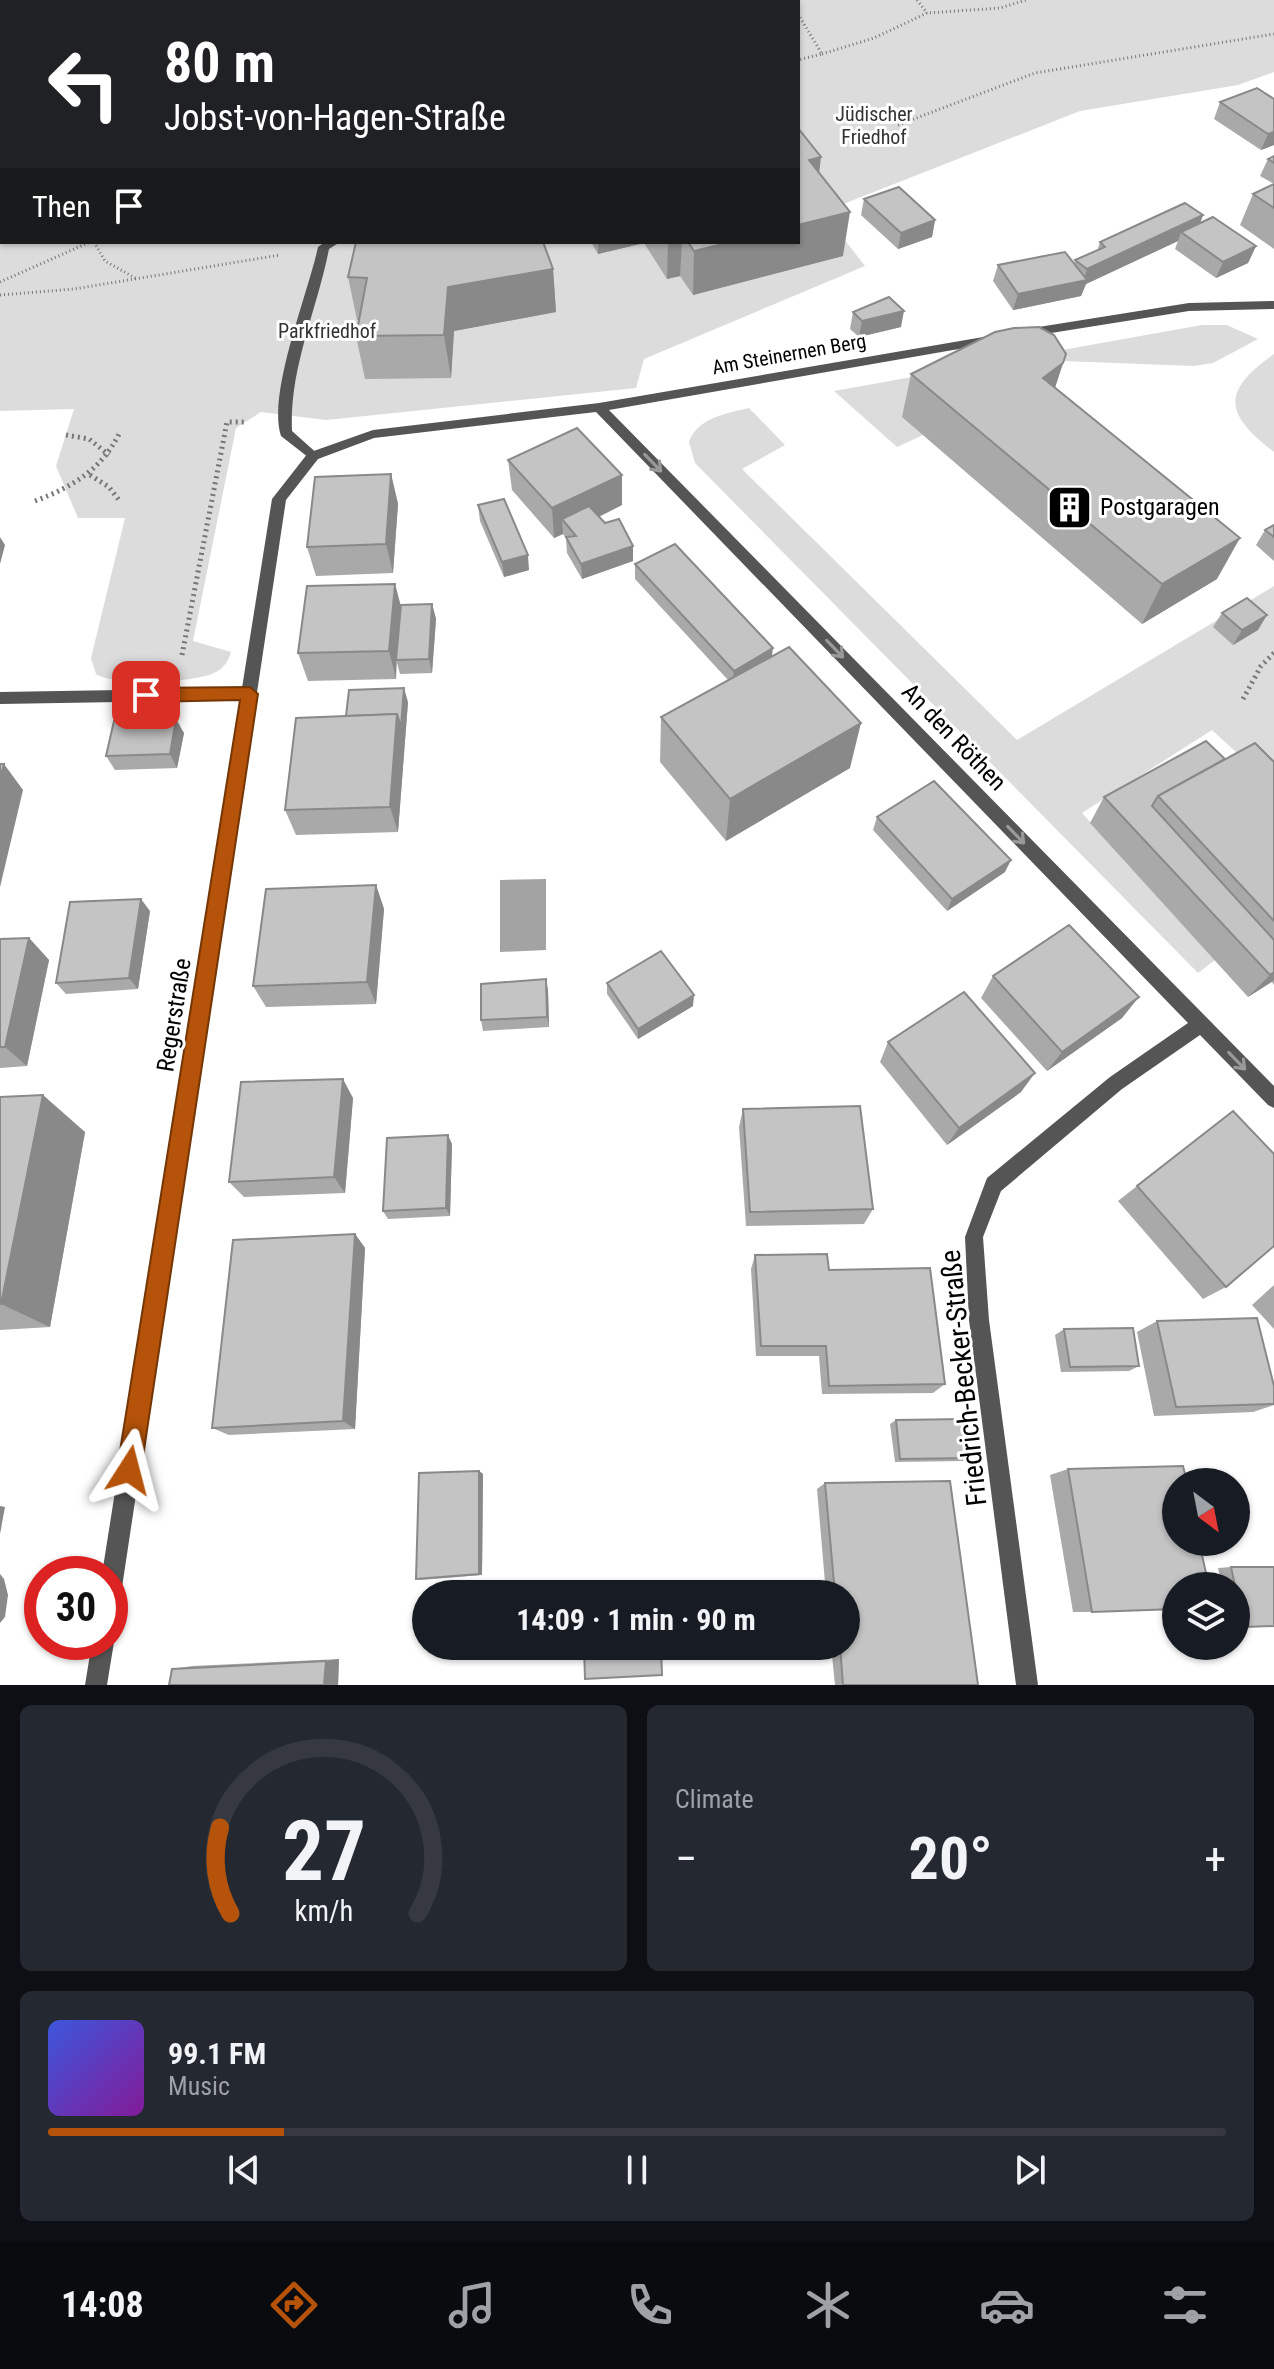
<!DOCTYPE html>
<html lang="en">
<head>
<meta charset="utf-8">
<style>
	:root { --surface:#171b24; --page:#242831; --text:#f1f3f6; --muted:#9ea1a6; --line:#363941; --accent:#b45309 }
	body { margin:0; font-family:"Roboto Condensed",sans-serif; background:var(--page); color:var(--text); height:100vh; display:flex; flex-direction:column; font-size:30px; white-space:nowrap }
	* { box-sizing:border-box; margin:0 }
	p { font-size:26px; color:var(--muted) }
	.icon { flex:none; width:44px; height:44px; fill:none; stroke:currentColor; stroke-width:2; stroke-linecap:round; stroke-linejoin:round }
	.map { position:relative; height:1685px; overflow:hidden }
	.drawer { display:flex; flex-direction:column; gap:20px; padding:20px; background:#0d0f14; flex:1 }
	.drawer>* { flex:none }
	.banner { position:absolute; left:0px; top:0px; width:800px; height:244px; box-shadow:0 2px 6px #0004; background:#202124; color:#fff; overflow:hidden }
	.needle { width:52px; rotate:148deg }
	.fabs { position:absolute; left:1162px; top:1468px; display:grid; gap:16px }
	.fabs a { display:grid; place-items:center; width:88px; height:88px; border-radius:50%; background:var(--surface); box-shadow:0 2px 6px #0004; font-size:40px }
	.speed { position:absolute; left:24px; top:1556px; display:flex; gap:16px; font-size:40px; font-weight:700; text-align:center }
	.speed>* { display:grid; place-content:center; width:104px; height:104px; border-radius:50%; background:var(--surface); box-shadow:0 2px 6px #0004; line-height:1 }
	.speed .limit { border:12px solid #d22; background:#fff; color:#111 }
	.pin { position:absolute; display:grid; place-items:center; width:68px; height:68px; color:#fff; margin:-34px; border-radius:16px; box-shadow:0 4px 12px #0006 }
	.me { position:absolute; width:88px; margin:-44px; rotate:9deg; stroke-linejoin:round; filter:drop-shadow(0 0 6px #0008) }
	.turn { display:flex; align-items:center; gap:28px; height:168px; padding:0 32px; font-size:36px }
	.turn .icon { width:104px; height:104px; stroke-width:2.5 }
	.turn b { display:block; font-size:56px; line-height:68px }
	.then { display:flex; align-items:center; height:76px; padding:0 32px; background:#0003; gap:16px; font-size:30px }
	.big { font-size:60px; font-weight:700; line-height:1.1 }
	.drawer .tile { flex:1; display:flex; flex-direction:column; justify-content:center; gap:12px; min-width:0; padding:0 28px; border-radius:12px; background:var(--page) }
	.drawer .dial { align-items:center; gap:0 }
	.dial svg { height:208px; overflow:visible; fill:none; stroke:var(--line); stroke-width:7; stroke-linecap:round; text-anchor:middle }
	.dial text { fill:var(--text); stroke:none }
	.song { display:flex; align-items:center; gap:24px }
	.cover { width:96px; height:96px; border-radius:12px; background:linear-gradient(135deg,hsl(230 70% 55%),hsl(290 70% 35%)) }
	.played { height:8px; border-radius:4px; background:linear-gradient(90deg,var(--accent) 20%,var(--line) 20%) }
	.keys { display:flex; justify-content:space-around; direction:ltr }
	.heat { display:flex; justify-content:space-between; align-items:center; font-size:44px; direction:ltr }
	.drawer .tiles { flex:1; display:grid; gap:20px; grid-template-columns:1fr 1fr }
	.tile:last-child { grid-column:span 2 }
	.trip { position:absolute; left:412px; top:1580px; width:448px; height:80px; border-radius:40px; background:var(--surface); box-shadow:0 2px 6px #0004; font-weight:700; line-height:80px; text-align:center }
	.tab-bar { display:flex; height:128px; justify-content:space-around; align-items:center; background:#090b0e; color:var(--muted) }
	.tab-bar .icon { width:56px; height:56px }
	.tab-bar .on { color:var(--accent) }
	.tab-bar b { font-size:36px; color:var(--text) }
	.map>svg:first-child { display:block }
	.green { fill:#dcdcdc; fill-rule:evenodd }
	.water { fill:#a3a3a3 }
	.lines { fill:none; stroke-linecap:round; stroke-linejoin:round }
	.path-far1 { stroke:#777; stroke-width:3; stroke-dasharray:1 3; stroke-linecap:butt }
	.path { stroke:#777; stroke-width:5; stroke-dasharray:2 4; stroke-linecap:butt }
	.service { fill:#555; fill-rule:evenodd }
	.minor { fill:#555; fill-rule:evenodd }
	.wall { fill:#a9a9a9 }
	.shaded-wall { fill:#898989 }
	.building { fill:#c4c4c4; stroke:#898989; stroke-width:2 }
	.oneway { stroke:#999 }
	.route { fill:#b45309; stroke:#753606; stroke-width:2 }
	.labels { text-anchor:middle; stroke-width:6; stroke-linejoin:round; paint-order:stroke }
	.far-park-label { font-size:20px; fill:#333; stroke:#fff }
	.far-street-label { font-size:20px; fill:#000; stroke:#fff }
	.poi-label { font-size:24px; fill:#000; stroke:#fff; text-anchor:start }
	.street-label { font-size:24px; fill:#000; stroke:#fff }
	.near-street-label { font-size:28px; fill:#000; stroke:#fff }
</style>
</head>
<body>
<div class="map">
<svg width="1274" height="1685" viewBox="0 0 1274 1685">
	<rect width="100%" height="100%" fill="#fff"/>
	<g class="green">
		<path d="M0,0h1274v72l-36,13 -158,26 -257,101 42,54 -221,93 -8,29 -310,32 -65,-8 -25,16 -43,213 38,11c-2,8 -7,16 -15,20 -19,11 -102,14 -120,2l-5,-16 34,-140h-47l-22,-52 18,-57 -74,2zM2,2h796v240h-796z"/>
		<polygon points="1202,325 1227,325 1258,339 1213,363 1194,366 1063,361 903,416 923,435 897,447 834,391"/>
		<path d="M1274,354v98c-49,-38 -54,-60 0,-98z"/>
		<path d="M749,408l36,37 -43,24 275,271 257,-154v201l-62,-57 -130,83 133,147 -17,13 -503,-510 -6,-21c8,-24 38,-29 60,-34z"/>
	</g>
	<polygon class="water" points="546,879 546,950 500,952 500,880"/>
	<g class="lines">
		<g class="path-far1">
			<polyline points="917,0 927,13"/>
			<polyline points="212,2 215,0"/>
			<polyline points="798,14 822,54 798,60"/>
			<polyline points="822,54 874,38 927,13 1000,8 1026,0"/>
			<polyline points="898,125 1035,73 1274,34"/>
			<polyline points="94,242 105,261 137,279"/>
			<polyline points="0,282 90,242"/>
			<polyline points="0,295 74,289 280,255"/>
		</g>
		<g class="path">
			<polyline points="66,435 89,439 109,455"/>
			<polyline points="90,475 109,487 119,500"/>
			<path d="M35,501c37,-14 66,-31 84,-67"/>
			<polyline points="182,655 227,422 244,422"/>
			<polyline points="1243,699 1261,666 1274,653"/>
		</g>
		<path class="service" d="M325,242h15l-11,7c-12,61 -40,120 -37,182l28,25 -7,5 -32,-25c-14,-42 27,-142 37,-189z"/>
		<g class="minor">
			<polygon points="1274,301 1274,309 1189,311 1026,337 1020,333 1026,329 1189,303"/>
			<polygon points="995,335 1001,339 999,342 609,410 1274,1086 1274,1108 1268,1105 1200,1035 1122,1089 1001,1191 983,1237 989,1320 1038,1685 1016,1685 969,1320 965,1237 987,1178 1110,1077 1188,1023 596,412 374,438 318,459 286,500 121,1594 118,1602 110,1605 110,1574 102,1574 240,700 0,704 0,692 242,688 272,499 308,453 373,430 599,403"/>
			<polygon points="110,1634 114,1642 107,1685 85,1685 92,1642 110,1642"/>
		</g>
	</g>
	<g class="wall">
		<polygon points="1257,88 1274,145 1261,150 1214,119 1220,102"/>
		<polygon points="1274,156 1274,184 1260,176 1268,159"/>
		<polygon points="819,174 843,256 693,295 680,276 667,279 644,243 598,254 591,242 798,242"/>
		<polygon points="1274,184 1274,249 1240,225 1253,194"/>
		<polygon points="864,199 935,220 932,237 898,249 861,215"/>
		<polygon points="1203,215 1200,224 1256,246 1248,263 1216,278 1175,249 1178,241 1086,284 1081,296 1013,310 993,281 998,265 1074,264 1075,260 1097,251 1100,242"/>
		<polygon points="553,269 556,312 454,331 451,378 365,379 356,336 359,321 357,320 348,277"/>
		<polygon points="853,312 901,327 859,337 850,329"/>
		<polygon points="1066,354 1055,387 1217,579 1142,624 902,417 911,374"/>
		<polygon points="508,460 622,505 599,517 633,561 582,579 567,553 566,538 563,534 554,538 512,490"/>
		<polygon points="391,474 398,504 393,573 316,576 307,547"/>
		<polygon points="478,505 529,570 504,577 480,521"/>
		<polygon points="1274,525 1274,561 1256,545 1265,530"/>
		<polygon points="635,564 772,656 850,768 726,841 660,762 661,717 728,680 635,579"/>
		<polygon points="395,584 401,606 432,604 436,619 432,673 400,674 397,663 396,679 308,681 298,653"/>
		<polygon points="1222,613 1258,630 1233,645 1213,627"/>
		<polygon points="408,702 398,832 296,835 285,810 346,716"/>
		<polygon points="184,733 177,768 115,770 106,756"/>
		<polygon points="1225,759 1274,762 1274,985 1272,982 1248,997 1090,823 1104,797"/>
		<polygon points="877,817 1005,872 947,911 873,830"/>
		<polygon points="376,885 384,909 376,1004 266,1007 253,986"/>
		<polygon points="150,911 138,989 66,994 56,983"/>
		<polygon points="29,938 49,960 27,1066 0,1068 0,939"/>
		<polygon points="993,976 1122,1018 1047,1071 981,998"/>
		<polygon points="607,983 693,1006 638,1039 607,994"/>
		<polygon points="548,990 549,1027 483,1031 481,1020"/>
		<polygon points="888,1042 1021,1092 947,1145 880,1062"/>
		<polygon points="0,1097 85,1132 50,1327 0,1330"/>
		<polygon points="353,1098 345,1193 244,1197 229,1182"/>
		<polygon points="743,1109 873,1209 864,1224 746,1226 739,1127"/>
		<polygon points="452,1144 450,1216 388,1219 383,1211"/>
		<polygon points="1137,1186 1226,1287 1203,1299 1118,1201"/>
		<polygon points="355,1234 365,1248 355,1429 229,1435 212,1428"/>
		<polygon points="755,1255 829,1270 945,1384 933,1393 822,1394 819,1356 756,1356 751,1269"/>
		<polygon points="1274,1285 1274,1329 1252,1305"/>
		<polygon points="1157,1321 1274,1386 1274,1405 1253,1412 1154,1416 1137,1332"/>
		<polygon points="1064,1329 1139,1366 1129,1371 1061,1372 1055,1335"/>
		<polygon points="896,1420 970,1458 963,1461 895,1462 890,1424"/>
		<polygon points="1068,1469 1092,1612 1073,1612 1050,1475"/>
		<polygon points="479,1471 483,1474 482,1575 421,1580 416,1579"/>
		<polygon points="825,1483 978,1685 835,1685 831,1646 846,1646 846,1594 826,1594 817,1489"/>
		<polygon points="1231,1567 1274,1626 1236,1627 1236,1586 1222,1586 1218,1568"/>
		<polygon points="339,1659 338,1685 172,1669 192,1666"/>
	</g>
	<g class="shaded-wall">
		<polygon points="1274,132 1274,145 1261,150 1268,134"/>
		<polygon points="821,157 816,201 809,160"/>
		<polygon points="850,212 843,256 693,295 694,251 731,242 798,242 798,225"/>
		<polygon points="1203,215 1196,232 1181,232 1178,241 1086,284 1081,296 1013,310 1018,294 1083,281 1087,269"/>
		<polygon points="935,220 932,237 898,249 901,233"/>
		<polygon points="598,242 644,242 644,243 598,254"/>
		<polygon points="668,242 682,242 680,276 667,279"/>
		<polygon points="1256,246 1248,263 1216,278 1223,262"/>
		<polygon points="553,269 556,312 454,331 451,378 444,335 448,287"/>
		<polygon points="904,311 901,327 859,337 862,321"/>
		<polygon points="1066,354 1052,397 1043,378"/>
		<polygon points="391,474 398,504 393,573 386,544"/>
		<polygon points="622,475 622,505 571,530 562,519 563,534 554,538 552,508"/>
		<polygon points="0,537 5,545 0,564"/>
		<polygon points="1240,538 1217,579 1142,624 1162,584"/>
		<polygon points="633,546 633,561 582,579 581,564"/>
		<polygon points="528,555 529,570 504,577 502,562"/>
		<polygon points="395,584 402,612 396,660 396,679 389,651"/>
		<polygon points="432,604 436,619 432,673 429,659"/>
		<polygon points="1267,615 1258,630 1233,645 1242,630"/>
		<polygon points="773,648 771,663 732,685 734,671"/>
		<polygon points="404,688 408,702 398,832 390,807 397,714"/>
		<polygon points="176,719 184,733 177,768 170,754"/>
		<polygon points="861,723 850,768 726,841 730,799"/>
		<polygon points="4,764 23,790 0,887 0,778"/>
		<polygon points="1011,860 1005,872 947,911 952,899"/>
		<polygon points="376,885 384,909 376,1004 367,982"/>
		<polygon points="141,899 150,911 138,989 129,978"/>
		<polygon points="29,938 49,960 27,1066 5,1047"/>
		<polygon points="1274,972 1274,980 1271,982 1248,997 1270,975"/>
		<polygon points="546,979 548,990 549,1027 547,1017"/>
		<polygon points="694,995 693,1006 638,1039 638,1029"/>
		<polygon points="1139,997 1122,1018 1047,1071 1062,1052"/>
		<polygon points="1035,1073 1021,1092 947,1145 959,1128"/>
		<polygon points="343,1079 353,1098 345,1193 334,1177"/>
		<polygon points="43,1095 85,1132 50,1327 1,1304"/>
		<polygon points="448,1135 452,1144 450,1216 446,1208"/>
		<polygon points="355,1234 365,1248 355,1429 343,1421"/>
		<polygon points="479,1471 483,1474 482,1575 479,1574"/>
		<polygon points="0,1506 5,1507 0,1534"/>
		<polygon points="0,1574 4,1579 8,1595 5,1617 0,1623"/>
		<polygon points="339,1659 338,1685 324,1685 326,1661"/>
	</g>
	<g class="building">
		<polygon points="1257,88 1274,99 1274,132 1268,134 1220,102"/>
		<polygon points="798,128 821,157 809,160 850,212 798,225"/>
		<polygon points="1274,156 1274,163 1268,159"/>
		<polygon points="1274,184 1274,208 1253,194"/>
		<polygon points="899,187 935,220 901,233 864,199"/>
		<polygon points="1185,203 1203,215 1087,269 1075,260 1105,247 1100,242"/>
		<polygon points="1213,217 1256,246 1223,262 1181,232"/>
		<polygon points="356,242 543,242 553,269 448,287 444,335 356,336 367,278 348,277"/>
		<polygon points="688,242 731,242 694,251"/>
		<polygon points="1065,252 1087,280 1018,294 998,265"/>
		<polygon points="889,297 904,311 862,321 853,312"/>
		<polygon points="1039,327 1054,335 1066,354 1063,363 1043,378 1240,538 1162,584 911,374 995,332 1014,328"/>
		<polygon points="577,428 622,475 552,508 508,460"/>
		<polygon points="391,474 386,544 307,547 315,477"/>
		<polygon points="504,499 528,555 502,562 478,505"/>
		<polygon points="589,506 605,523 619,519 633,546 581,564 566,537 576,536 562,519"/>
		<polygon points="1274,525 1274,537 1265,530"/>
		<polygon points="675,544 773,648 734,671 635,564"/>
		<polygon points="395,584 389,651 298,653 307,586"/>
		<polygon points="1247,598 1267,615 1242,630 1222,613"/>
		<polygon points="432,604 429,659 396,660 401,605"/>
		<polygon points="789,647 861,723 730,799 661,717"/>
		<polygon points="404,688 401,727 397,714 346,716 349,690"/>
		<polygon points="397,714 390,807 285,810 296,718"/>
		<polygon points="176,719 170,754 106,756 114,721"/>
		<polygon points="1206,741 1225,759 1158,796 1152,806 1274,940 1274,972 1270,975 1104,797"/>
		<polygon points="1255,743 1274,762 1274,921 1158,796"/>
		<polygon points="0,764 4,764 0,778"/>
		<polygon points="934,781 1011,860 952,899 877,817"/>
		<polygon points="376,885 367,982 253,986 266,889"/>
		<polygon points="141,899 129,978 56,983 70,902"/>
		<polygon points="1069,925 1139,997 1062,1052 993,976"/>
		<polygon points="29,938 5,1047 0,1047 0,939"/>
		<polygon points="661,951 694,995 638,1029 607,983"/>
		<polygon points="546,979 547,1017 481,1020 481,984"/>
		<polygon points="964,992 1035,1073 959,1128 888,1042"/>
		<polygon points="343,1079 334,1177 229,1182 241,1082"/>
		<polygon points="43,1095 1,1304 0,1304 0,1097"/>
		<polygon points="860,1106 873,1209 750,1212 743,1109"/>
		<polygon points="1233,1111 1274,1154 1274,1246 1226,1287 1137,1186"/>
		<polygon points="448,1135 446,1208 383,1211 387,1138"/>
		<polygon points="355,1234 343,1421 212,1428 233,1240"/>
		<polygon points="827,1254 829,1270 930,1268 945,1384 829,1386 826,1346 761,1346 755,1255"/>
		<polygon points="1257,1318 1274,1386 1274,1404 1176,1407 1157,1321"/>
		<polygon points="1133,1328 1139,1366 1070,1367 1064,1329"/>
		<polygon points="965,1419 970,1458 900,1459 896,1420"/>
		<polygon points="1183,1466 1187,1482 1176,1482 1176,1542 1199,1542 1209,1586 1176,1586 1176,1609 1092,1612 1068,1469"/>
		<polygon points="479,1471 479,1574 416,1579 419,1473"/>
		<polygon points="950,1481 978,1685 843,1685 840,1646 846,1646 846,1594 835,1594 825,1483"/>
		<polygon points="1231,1567 1274,1567 1274,1626 1244,1627"/>
		<polygon points="659,1584 660,1594 583,1594 582,1587"/>
		<polygon points="584,1646 661,1646 662,1675 585,1679"/>
		<polygon points="326,1661 324,1685 169,1685 172,1669"/>
	</g>
	<defs><path id="oneway-shaft" d="M-6 0H5M1.5-3L5.5 0L1.5 3" fill="none" stroke-width="1.6" stroke-linecap="round" stroke-linejoin="round" transform="scale(2)"/></defs>
	<g class="oneway">
		<use href="#oneway-shaft" transform="translate(653 463) rotate(46)"/>
		<use href="#oneway-shaft" transform="translate(835 649) rotate(46)"/>
		<use href="#oneway-shaft" transform="translate(1016 835) rotate(46)"/>
		<use href="#oneway-shaft" transform="translate(1237 1061) rotate(46)"/>
	</g>
	<polygon class="route" points="250,687 258,694 141,1470 138,1478 129,1482 121,1478 117,1470 240,700 146,702 138,695 146,688"/>
	<defs>
		<symbol id="building-square" viewBox="-11 -11 22 22"><rect x="-9" y="-9" width="18" height="18" rx="4" fill="#000" stroke="#fff"/><path d="M-4-6H4V6H1V3H-1V6H-4ZM-2.5-4.3h1.7v1.8h-1.7ZM.8-4.3h1.7v1.8H.8ZM-2.5-1h1.7V.8h-1.7ZM.8-1h1.7V.8H.8Z" fill="#fff"/></symbol>
	</defs>
	<g fill-rule="evenodd">
		<use href="#building-square" x="1044" y="482" width="51" height="51"/>
	</g>
	<g class="labels">
		<g class="far-park-label">
			<text x="874" y="121">Jüdischer<tspan x="874" dy="23">Friedhof</tspan></text>
			<text x="327" y="338">Parkfriedhof</text>
		</g>
		<g class="far-street-label">
			<text transform="translate(789 354) rotate(-10)" y="7">Am Steinernen Berg</text>
		</g>
		<g class="poi-label">
			<text x="1100" y="515">Postgaragen</text>
		</g>
		<g class="street-label">
			<text transform="translate(954 737) rotate(46)" y="8">An den Röthen</text>
			<text transform="translate(174 1015) rotate(-81)" y="8">Regerstraße</text>
		</g>
		<g class="near-street-label">
			<text transform="translate(963 1378) rotate(-96)" y="10">Friedrich-Becker-Straße</text>
		</g>
	</g>
</svg>
<div class="fabs">
<a><svg class="needle" viewBox="-14 -14 28 28"><path d="M0-13l5 13h-10z" fill="#e53935"/><path d="M0 13l5-13h-10z" fill="#9ea1a6"/></svg></a>
<a><svg class="icon" aria-label="layers" viewBox="0 0 24 24"><path d="M12 4l9 5-9 5-9-5zM3 14l9 5 9-5"/></svg></a>
</div>
<div class="speed"><div class="limit">30</div></div>
<div class="pin" style="left:146px;top:695px;background:#d93025"><svg class="icon" aria-label="arrive" viewBox="0 0 24 24"><path d="M6 21V4h12l-3 4 3 4H6"/></svg></div>
<svg class="me" style="left:129px;top:1470px" viewBox="-20 -20 40 40"><path d="M0-17L14 15 0 8-14 15z" fill="#b45309" stroke="#fff" stroke-width="4"/></svg>
<div class="trip">14:09 · 1 min · 90 m</div>
<div class="banner">
<div class="turn"><svg class="icon" aria-label="left" viewBox="0 0 24 24"><path d="M17 20v-9H6M10 6l-5 5 5 5"/></svg><div><b>80 m</b>Jobst-von-Hagen-Straße</div></div>
<div class="then">Then<svg class="icon" aria-label="arrive" viewBox="0 0 24 24"><path d="M6 21V4h12l-3 4 3 4H6"/></svg></div>
</div>
</div>
<section class="drawer">
<div class="tiles">
<div class="tile dial"><svg viewBox="0 0 100 80">
<path d="M14 69A42 42 0 1 1 86 69"/>
<path d="M14 69A42 42 0 0 1 10 36" stroke="#b45309"/>
<text x="50" y="56" font-size="32" font-weight="700">27</text>
<text x="50" y="72" font-size="11">km/h</text>
</svg></div>
<div class="tile"><p>Climate</p>
<div class="heat"><a>−</a><b class="big">20°</b><a>+</a></div>
</div>
<div class="tile">
<div class="song"><i class="cover"></i><div><b>99.1 FM</b><p>Music</p></div></div>
<div class="played"></div>
<div class="keys"><svg class="icon" aria-label="previous" viewBox="0 0 24 24"><path d="M18 5L8 12l10 7zM5 5v14"/></svg><svg class="icon" aria-label="pause" viewBox="0 0 24 24"><path d="M8 5v14M16 5v14"/></svg><svg class="icon" aria-label="next" viewBox="0 0 24 24"><path d="M6 5l10 7-10 7zM19 5v14"/></svg></div>
</div>
</div>
</section>
<nav class="tab-bar">
<b>14:08</b>
<svg class="icon on" aria-label="directions" viewBox="0 0 24 24"><path d="M12 3l9 9-9 9-9-9zM9 14v-3h6M13 9l2 2-2 2"/></svg>
<svg class="icon" aria-label="music" viewBox="0 0 24 24"><path d="M9 18V5l10-2v13"/><circle cx="6" cy="18" r="3"/><circle cx="16" cy="16" r="3"/></svg>
<svg class="icon" aria-label="phone" viewBox="0 0 24 24"><path d="M5 4h4l2 5-3 2q2 4 5 5l2-3 5 2v4C11 20 4 13 5 4z"/></svg>
<svg class="icon" aria-label="climate" viewBox="0 0 24 24"><path d="M12 3v18M4 7l16 10M4 17L20 7"/></svg>
<svg class="icon" aria-label="car" viewBox="0 0 24 24"><path d="M5 17H2v-5l4-1 3-4h7l3 4 3 1v5h-3M9 17h6M6 11h13"/><circle cx="7" cy="17" r="2"/><circle cx="17" cy="17" r="2"/></svg>
<svg class="icon" aria-label="filters" viewBox="0 0 24 24"><path d="M4 7h16M4 17h16"/><circle cx="9" cy="7" r="2"/><circle cx="15" cy="17" r="2"/></svg>
</nav>
</body>
</html>
